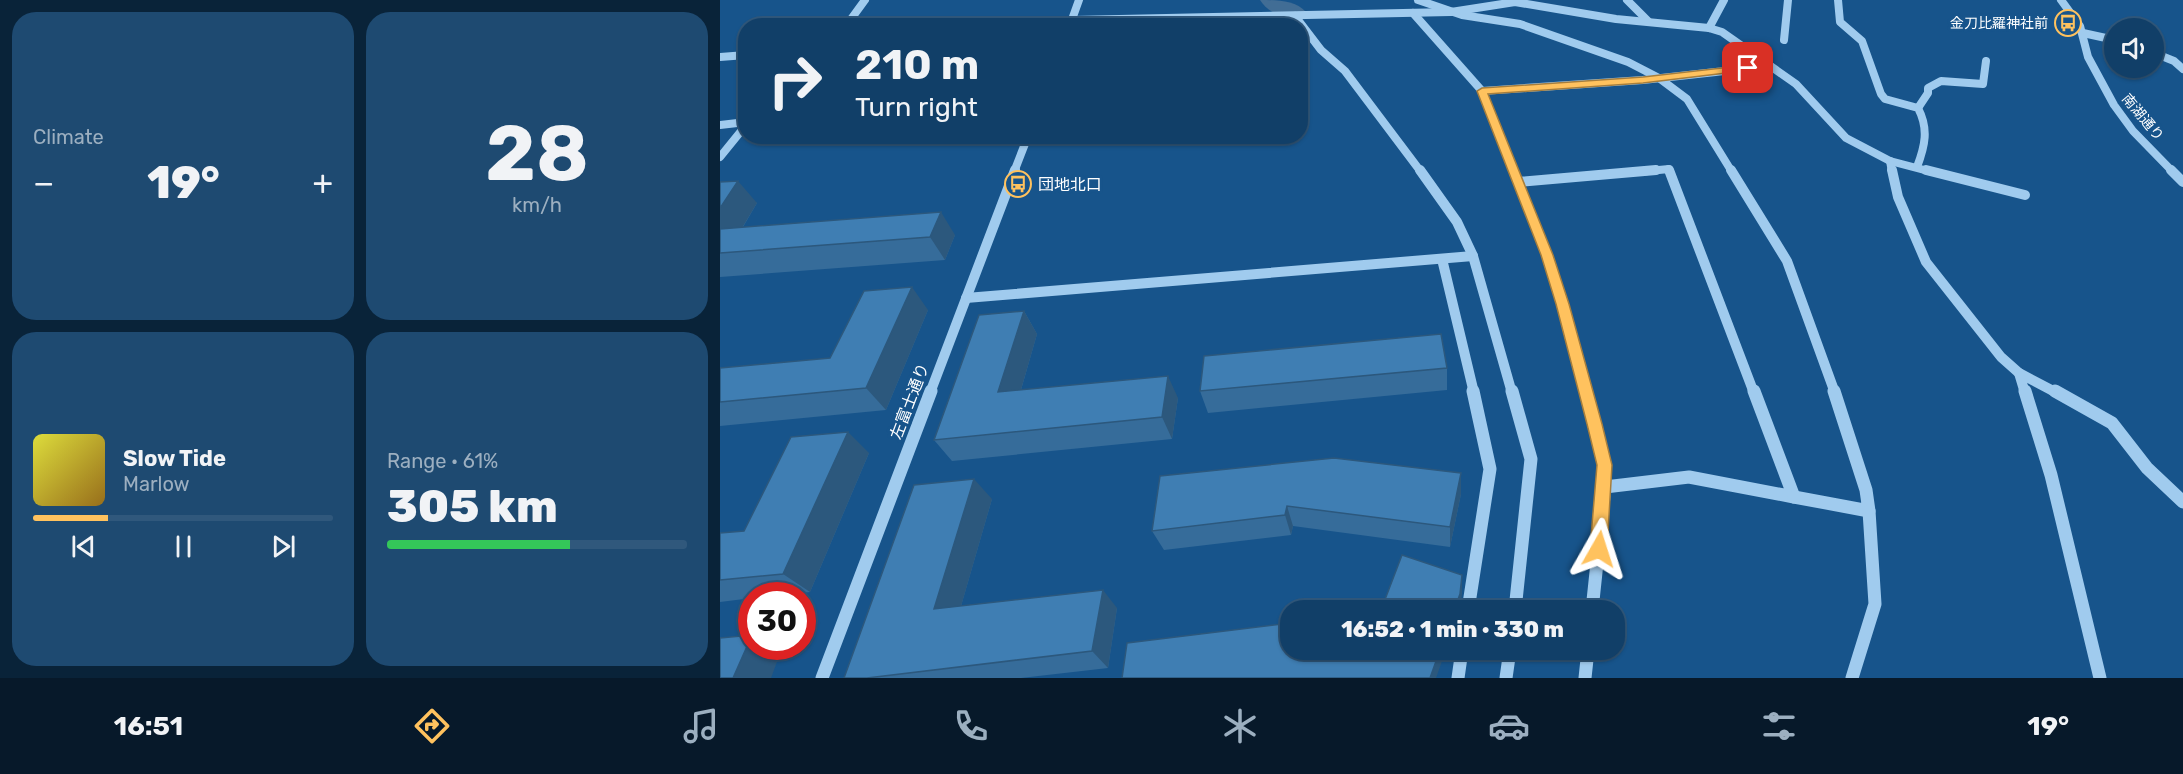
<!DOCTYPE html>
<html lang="en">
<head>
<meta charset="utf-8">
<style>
	:root { --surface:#113f68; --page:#1e4a71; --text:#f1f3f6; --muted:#9cafc0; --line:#30587c; --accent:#ffc25e }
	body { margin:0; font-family:Rubik,"Noto Sans JP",sans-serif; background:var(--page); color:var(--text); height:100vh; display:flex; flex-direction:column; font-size:22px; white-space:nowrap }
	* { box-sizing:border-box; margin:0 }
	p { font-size:20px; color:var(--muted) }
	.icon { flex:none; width:33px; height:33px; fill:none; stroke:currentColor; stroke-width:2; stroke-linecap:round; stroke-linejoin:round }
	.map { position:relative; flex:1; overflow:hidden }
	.side { display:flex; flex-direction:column; gap:12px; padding:12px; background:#092339; width:720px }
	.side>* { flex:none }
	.guide { position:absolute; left:18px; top:18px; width:570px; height:126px; border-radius:24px; box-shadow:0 2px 4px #0004,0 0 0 2px var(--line); background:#113f68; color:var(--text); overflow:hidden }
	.buttons { position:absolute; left:1384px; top:18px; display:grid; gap:12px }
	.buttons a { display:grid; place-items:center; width:60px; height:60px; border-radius:50%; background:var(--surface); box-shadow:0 2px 4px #0004,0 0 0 2px var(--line); font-size:30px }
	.speed { position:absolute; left:18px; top:582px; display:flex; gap:12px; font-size:30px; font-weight:700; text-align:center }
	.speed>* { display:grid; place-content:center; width:78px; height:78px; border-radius:50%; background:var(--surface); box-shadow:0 2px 4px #0004,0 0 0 2px var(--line); line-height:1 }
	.speed .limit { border:9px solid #d22; background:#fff; color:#111 }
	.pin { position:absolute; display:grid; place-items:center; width:51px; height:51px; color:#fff; margin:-26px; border-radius:12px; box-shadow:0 3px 9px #0006 }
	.me { position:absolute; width:66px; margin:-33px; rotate:6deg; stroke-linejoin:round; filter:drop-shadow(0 0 4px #0008) }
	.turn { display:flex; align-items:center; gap:21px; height:126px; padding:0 18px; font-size:27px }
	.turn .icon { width:78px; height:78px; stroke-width:2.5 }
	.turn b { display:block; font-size:42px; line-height:51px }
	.big { font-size:45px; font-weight:800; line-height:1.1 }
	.side .card { flex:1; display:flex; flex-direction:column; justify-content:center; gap:9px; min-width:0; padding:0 21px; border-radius:24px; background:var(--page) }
	.side .dial { align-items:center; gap:0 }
	.dial b { font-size:78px; line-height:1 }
	.song { display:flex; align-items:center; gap:18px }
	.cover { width:72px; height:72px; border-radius:9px; background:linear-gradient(135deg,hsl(60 70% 55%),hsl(40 70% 35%)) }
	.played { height:6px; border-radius:3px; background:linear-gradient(90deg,var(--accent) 25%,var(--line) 25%) }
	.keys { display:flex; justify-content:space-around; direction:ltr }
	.heat { display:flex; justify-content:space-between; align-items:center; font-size:33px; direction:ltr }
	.charge { height:9px; border-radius:4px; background:linear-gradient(90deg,#34c759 61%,var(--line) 0) }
	.side .tiles { flex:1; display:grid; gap:12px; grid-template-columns:repeat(2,1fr) }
	.trip { position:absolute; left:560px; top:600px; width:345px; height:60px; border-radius:24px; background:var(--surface); box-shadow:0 2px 4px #0004,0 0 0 2px var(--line); font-weight:800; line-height:60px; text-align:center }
	.tab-bar { display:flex; height:96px; justify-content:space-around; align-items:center; background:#07192a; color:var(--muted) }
	.tab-bar .icon { width:42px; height:42px }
	.tab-bar .active { color:var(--accent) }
	.tab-bar b { font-size:27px; color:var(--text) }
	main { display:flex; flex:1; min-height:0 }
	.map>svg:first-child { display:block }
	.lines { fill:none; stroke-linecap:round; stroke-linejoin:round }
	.river { fill:#416d95; fill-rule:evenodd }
	.minor-far2 { stroke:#a0cbee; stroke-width:8 }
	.minor-far1 { stroke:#a0cbee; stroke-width:10 }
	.minor { stroke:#a0cbee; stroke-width:13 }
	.wall { fill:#366c9a }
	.shaded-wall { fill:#2c587d }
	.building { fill:#3f7eb3; stroke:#2c587d; stroke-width:1.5 }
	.route { fill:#ffc25e; stroke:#a67e3d; stroke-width:1.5 }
	.labels { text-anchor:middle; stroke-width:6; stroke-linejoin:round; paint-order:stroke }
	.far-poi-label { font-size:14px; fill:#fff; stroke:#17548b; text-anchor:end }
	.far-street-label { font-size:14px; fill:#fff; stroke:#17548b }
	.poi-label { font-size:16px; fill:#fff; stroke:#17548b; text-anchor:start }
	.street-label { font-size:16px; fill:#fff; stroke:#17548b }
</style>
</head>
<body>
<main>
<section class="side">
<div class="tiles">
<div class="card"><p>Climate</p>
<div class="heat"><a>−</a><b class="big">19°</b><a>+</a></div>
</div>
<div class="card dial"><b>28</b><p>km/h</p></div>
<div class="card">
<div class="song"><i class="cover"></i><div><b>Slow Tide</b><p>Marlow</p></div></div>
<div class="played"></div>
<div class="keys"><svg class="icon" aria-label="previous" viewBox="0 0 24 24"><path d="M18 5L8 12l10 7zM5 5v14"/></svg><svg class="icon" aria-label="pause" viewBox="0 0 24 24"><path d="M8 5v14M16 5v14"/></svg><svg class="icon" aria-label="next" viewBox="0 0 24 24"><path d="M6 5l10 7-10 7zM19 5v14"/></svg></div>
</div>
<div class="card"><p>Range · 61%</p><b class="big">305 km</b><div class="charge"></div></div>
</div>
</section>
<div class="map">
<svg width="1463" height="678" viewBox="0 0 1463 678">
	<rect width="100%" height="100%" fill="#17548b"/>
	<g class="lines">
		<path class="river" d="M540,0c17,0 35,0 46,12l-4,5c-15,4 -34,-4 -42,-17z"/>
		<g class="minor-far2">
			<polyline points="698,0 742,15 800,24 908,62 939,78 967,99 1012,172"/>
			<polyline points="907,0 928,21"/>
			<path d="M1118,0l2,22 22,19 19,53 4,5 33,9c11,21 7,38 -1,59"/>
			<polyline points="1341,0 1360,26 1368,57 1394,105 1413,131 1453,172"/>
			<polyline points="693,13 762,91 794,172"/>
			<polyline points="575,16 601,50 625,71 701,172"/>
			<polyline points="350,25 359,0"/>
			<polyline points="126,26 145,0"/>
			<polyline points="266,26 352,20 731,12 795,2 896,19 989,28 1002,32 1076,84 1126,138 1170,161 1212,172"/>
			<polyline points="989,28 1004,0"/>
			<polyline points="1363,33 1395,40"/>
			<polyline points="1064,40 1068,0"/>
			<polyline points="1434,53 1454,61 1463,69"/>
			<polyline points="0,57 26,55"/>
			<polyline points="762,91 923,80 1050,66"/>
			<polyline points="1198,108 1208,93 1208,88 1221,81 1263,84 1266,61"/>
			<polyline points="0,125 26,122"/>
			<polyline points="0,157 26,125"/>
			<polyline points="1170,161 1172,172"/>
			<polyline points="294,172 308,136"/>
			<polyline points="918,172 949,169 950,172"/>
		</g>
		<g class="minor-far1">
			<polyline points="700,170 737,222 753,256 792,393"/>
			<polyline points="793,170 827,255 843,304 866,393"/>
			<polyline points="949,170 1034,393"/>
			<polyline points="1011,170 1067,261 1115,393"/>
			<polyline points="1172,170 1178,197 1206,262 1281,357 1299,373 1337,393"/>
			<polyline points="1206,170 1305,195"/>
			<polyline points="1451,170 1463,182"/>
			<polyline points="798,182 936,170"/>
			<polyline points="722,259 754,393"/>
			<polyline points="246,298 753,256"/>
			<polyline points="1299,373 1305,393"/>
			<polyline points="210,393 295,170"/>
		</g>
		<g class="minor">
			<polyline points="792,391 811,459 795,610"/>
			<polyline points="866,391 885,465 885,487 872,610"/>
			<polyline points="1305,391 1331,475 1380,678"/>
			<polyline points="1335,391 1392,423 1427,468 1463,502"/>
			<polyline points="885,487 969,477 1074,497 1034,391"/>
			<polyline points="1074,497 1149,511 1146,490 1114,391"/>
			<polyline points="748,610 770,469 753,391"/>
			<polyline points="102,678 211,391"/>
			<polyline points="738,678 742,650"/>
			<polyline points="786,678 790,650"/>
			<polyline points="865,678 868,650"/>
			<polyline points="1132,678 1155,604 1149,511"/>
		</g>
	</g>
	<g class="wall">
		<polygon points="0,182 37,203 23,227 235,235 225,260 0,277"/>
		<polygon points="208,310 166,410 0,426 0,368 110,358"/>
		<polygon points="304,311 317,334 301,390 458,398 452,439 232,461 214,440"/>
		<polygon points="727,368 727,390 488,413 480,391"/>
		<polygon points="149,453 90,592 58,596 32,596 32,598 0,602 0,533 24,531"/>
		<polygon points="440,476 741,494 730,547 573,526 571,535 444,550 432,531"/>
		<polygon points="272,499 241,606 397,608 388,668 301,678 124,678"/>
	</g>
	<g class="shaded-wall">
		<polygon points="18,181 37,203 7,253 0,246 0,208"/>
		<polygon points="221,212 235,235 225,260 210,237"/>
		<polygon points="192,287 208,310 166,410 146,388"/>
		<polygon points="304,311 317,334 294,414 278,392"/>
		<polygon points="448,376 458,398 452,439 442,417"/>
		<polygon points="128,432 149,453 90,592 63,574"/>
		<polygon points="741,473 741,494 730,547 730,527"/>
		<polygon points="254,479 272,499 235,627 214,609"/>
		<polygon points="567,506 573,526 571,535 565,515"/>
		<polygon points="742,575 742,594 740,610 734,610"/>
		<polygon points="383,590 397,608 388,668 372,651"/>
		<polygon points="32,636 32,646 53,646 61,651 51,678 13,678"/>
		<polygon points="720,650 726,650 716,678 710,678"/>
	</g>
	<g class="building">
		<polygon points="18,181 0,208 0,182"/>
		<polygon points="221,212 210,237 0,253 0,229"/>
		<polygon points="192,287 146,388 0,402 0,368 110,358 144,291"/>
		<polygon points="304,311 278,392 448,376 442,417 214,440 259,315"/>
		<polygon points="721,334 727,368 480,391 484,356"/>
		<polygon points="128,432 63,574 0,580 0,533 24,531 71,437"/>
		<polygon points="614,458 741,473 730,527 567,506 565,515 432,531 440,476"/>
		<polygon points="254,479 214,609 383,590 372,651 147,678 124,678 194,485"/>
		<polygon points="682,555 742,575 740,594 734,610 661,610"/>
		<polygon points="570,623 570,650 720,650 710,678 402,678 407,643"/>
		<polygon points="32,635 13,678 0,678 0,638"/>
	</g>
	<polygon class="route" points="1028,65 1033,68 1031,70 923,83 768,94 833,255 849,304 882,424 892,465 887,549 885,554 879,557 873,554 870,549 877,465 867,424 836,304 821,255 757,91 762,88 923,77"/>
	<defs>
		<symbol id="bus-ring" viewBox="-11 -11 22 22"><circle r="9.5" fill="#17548b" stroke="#ffc25e" stroke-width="1.5"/><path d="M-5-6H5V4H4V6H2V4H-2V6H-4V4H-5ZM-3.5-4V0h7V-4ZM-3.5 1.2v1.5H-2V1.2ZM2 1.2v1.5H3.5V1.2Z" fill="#ffc25e"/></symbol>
	</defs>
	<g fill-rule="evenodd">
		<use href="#bus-ring" x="1333" y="8" width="30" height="30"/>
		<use href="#bus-ring" x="283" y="169" width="30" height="30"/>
	</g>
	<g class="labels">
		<g class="far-poi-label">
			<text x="1328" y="28">金刀比羅神社前</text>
		</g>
		<g class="far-street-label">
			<text transform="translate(1423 117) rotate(50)" y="5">南湖通り</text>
		</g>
		<g class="poi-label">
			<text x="318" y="190">団地北口</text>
		</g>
		<g class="street-label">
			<text transform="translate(189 401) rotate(-69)" y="6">左富士通り</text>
		</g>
	</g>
</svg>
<div class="buttons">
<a><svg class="icon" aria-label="sound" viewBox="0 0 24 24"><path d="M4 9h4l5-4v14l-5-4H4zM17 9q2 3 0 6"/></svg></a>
</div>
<div class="speed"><div class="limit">30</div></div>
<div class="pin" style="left:1028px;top:68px;background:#d93025"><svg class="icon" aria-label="arrive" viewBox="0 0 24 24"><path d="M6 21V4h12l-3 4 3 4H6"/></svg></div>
<svg class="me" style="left:879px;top:549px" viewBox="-20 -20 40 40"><path d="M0-17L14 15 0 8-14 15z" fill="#ffc25e" stroke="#fff" stroke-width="4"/></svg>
<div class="trip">16:52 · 1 min · 330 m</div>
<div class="guide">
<div class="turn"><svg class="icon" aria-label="right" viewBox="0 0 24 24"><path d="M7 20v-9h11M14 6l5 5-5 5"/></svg><div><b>210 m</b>Turn right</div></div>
</div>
</div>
</main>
<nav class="tab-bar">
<b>16:51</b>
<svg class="icon active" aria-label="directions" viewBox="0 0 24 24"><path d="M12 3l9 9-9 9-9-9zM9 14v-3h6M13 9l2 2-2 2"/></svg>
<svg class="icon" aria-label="music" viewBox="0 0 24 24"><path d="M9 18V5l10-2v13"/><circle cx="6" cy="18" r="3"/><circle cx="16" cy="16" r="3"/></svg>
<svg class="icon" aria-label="phone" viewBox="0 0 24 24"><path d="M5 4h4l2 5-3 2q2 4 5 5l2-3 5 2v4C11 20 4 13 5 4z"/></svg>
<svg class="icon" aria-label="climate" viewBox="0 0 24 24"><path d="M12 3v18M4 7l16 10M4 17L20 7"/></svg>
<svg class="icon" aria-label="car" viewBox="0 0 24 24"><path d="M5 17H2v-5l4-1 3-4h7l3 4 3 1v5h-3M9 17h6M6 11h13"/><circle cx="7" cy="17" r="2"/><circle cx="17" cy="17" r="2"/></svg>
<svg class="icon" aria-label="filters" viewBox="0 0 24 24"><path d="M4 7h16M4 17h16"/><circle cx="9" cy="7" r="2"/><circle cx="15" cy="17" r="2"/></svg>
<b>19°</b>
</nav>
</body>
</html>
